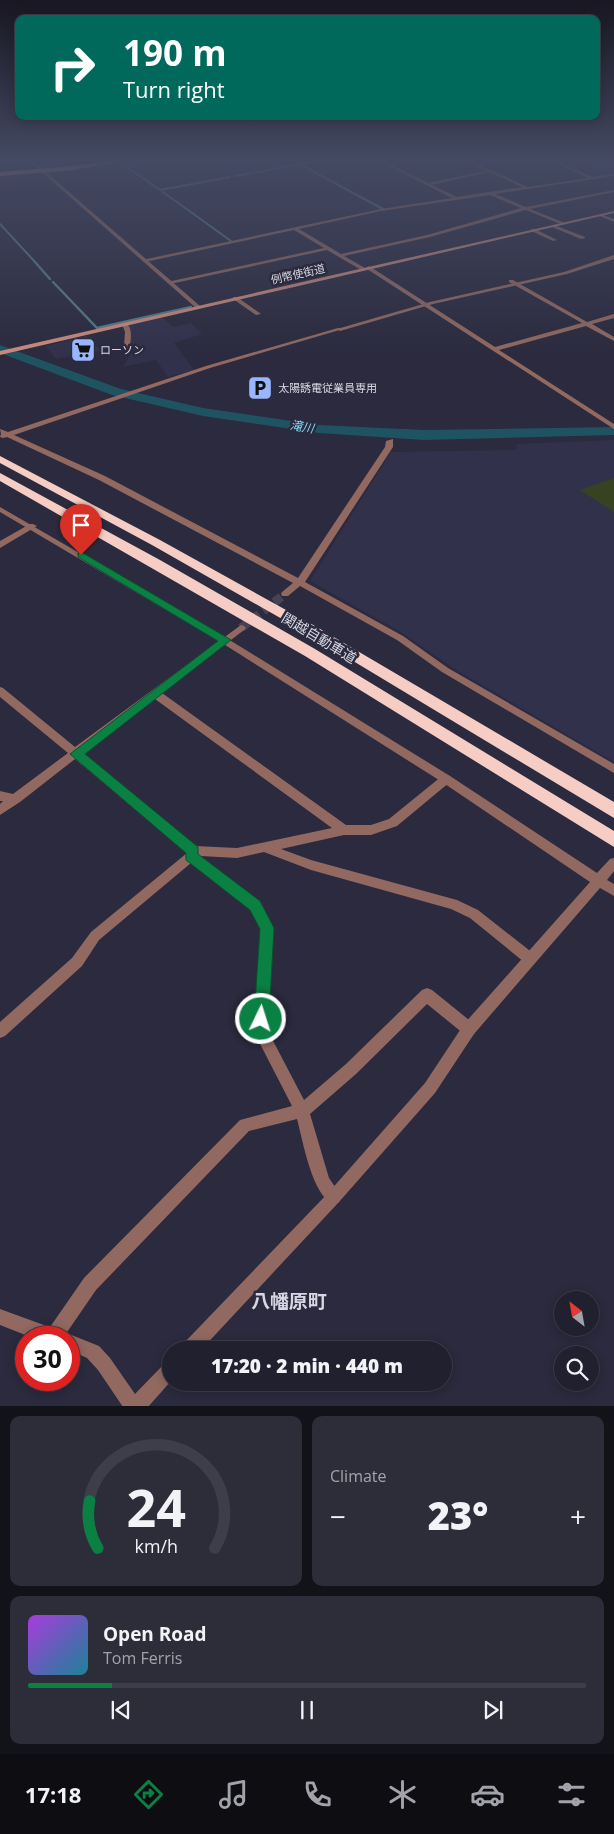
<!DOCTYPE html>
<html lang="en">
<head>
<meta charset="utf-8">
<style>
	:root { --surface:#20202e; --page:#2d2d3a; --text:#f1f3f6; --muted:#a2a3aa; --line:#3d3e4a; --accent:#0b8043 }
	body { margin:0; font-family:"Open Sans","Noto Sans JP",sans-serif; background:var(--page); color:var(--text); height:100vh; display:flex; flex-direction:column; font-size:19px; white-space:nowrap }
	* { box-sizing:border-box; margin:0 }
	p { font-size:16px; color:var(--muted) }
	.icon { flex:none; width:28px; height:28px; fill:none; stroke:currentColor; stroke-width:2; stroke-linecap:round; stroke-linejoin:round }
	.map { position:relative; height:1406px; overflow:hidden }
	.details { display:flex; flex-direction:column; gap:10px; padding:10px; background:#121219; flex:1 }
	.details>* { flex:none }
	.top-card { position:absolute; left:15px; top:15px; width:585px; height:105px; border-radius:10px; box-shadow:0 2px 12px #0003,0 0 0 1px var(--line); background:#00695c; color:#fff; overflow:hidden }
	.needle { width:32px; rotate:329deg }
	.controls { position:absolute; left:554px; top:1291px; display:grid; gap:10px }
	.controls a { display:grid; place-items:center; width:45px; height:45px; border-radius:50%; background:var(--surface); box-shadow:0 2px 12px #0003,0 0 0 1px var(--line); font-size:25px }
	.speed { position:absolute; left:15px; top:1326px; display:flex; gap:10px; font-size:25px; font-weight:700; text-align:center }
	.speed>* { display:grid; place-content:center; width:65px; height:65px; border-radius:50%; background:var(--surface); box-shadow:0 2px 12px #0003,0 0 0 1px var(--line); line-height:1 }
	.speed .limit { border:8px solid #d22; background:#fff; color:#111 }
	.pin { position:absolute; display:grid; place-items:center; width:42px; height:42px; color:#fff; margin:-51px -21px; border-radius:50% 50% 50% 0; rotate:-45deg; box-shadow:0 0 5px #0007 }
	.pin .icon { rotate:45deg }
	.me { position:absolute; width:55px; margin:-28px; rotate:4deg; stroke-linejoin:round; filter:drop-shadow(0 0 4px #0008) }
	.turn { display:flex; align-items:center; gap:18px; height:105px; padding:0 25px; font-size:22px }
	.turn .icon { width:65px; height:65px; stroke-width:2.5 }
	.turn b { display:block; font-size:35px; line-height:42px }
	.big { font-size:38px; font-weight:800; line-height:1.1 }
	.details .widget { flex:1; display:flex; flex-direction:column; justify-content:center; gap:8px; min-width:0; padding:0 18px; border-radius:10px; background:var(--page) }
	.details .dial { align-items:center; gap:0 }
	.dial svg { height:130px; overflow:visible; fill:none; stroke:var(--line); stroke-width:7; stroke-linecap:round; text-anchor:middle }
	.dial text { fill:var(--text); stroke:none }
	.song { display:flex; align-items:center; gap:15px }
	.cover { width:60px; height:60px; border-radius:8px; background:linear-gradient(135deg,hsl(280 70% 55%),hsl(190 70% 35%)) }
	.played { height:5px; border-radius:2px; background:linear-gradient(90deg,var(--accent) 15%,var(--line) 15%) }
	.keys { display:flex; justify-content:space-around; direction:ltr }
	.heat { display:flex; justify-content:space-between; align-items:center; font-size:28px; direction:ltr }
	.details .tiles { flex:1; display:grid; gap:10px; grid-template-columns:1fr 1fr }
	.widget:last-child { grid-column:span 2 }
	.trip { position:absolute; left:162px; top:1341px; width:290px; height:50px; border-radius:25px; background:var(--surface); box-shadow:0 2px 12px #0003,0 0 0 1px var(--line); font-weight:800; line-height:50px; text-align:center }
	.menu { display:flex; height:80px; justify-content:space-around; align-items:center; background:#0d0d12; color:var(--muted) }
	.menu .icon { width:35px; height:35px }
	.menu .current { color:var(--accent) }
	.menu b { font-size:22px; color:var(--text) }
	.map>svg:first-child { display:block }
	.built { fill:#32314b }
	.green { fill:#374320 }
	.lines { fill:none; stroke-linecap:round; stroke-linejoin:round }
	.stream-far1 { stroke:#567b89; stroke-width:2 }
	.stream { stroke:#567b89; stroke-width:2.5 }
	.river { fill:#1f5362; fill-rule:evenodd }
	.minor-tunnel { stroke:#454457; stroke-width:9; stroke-dasharray:9 5; stroke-linecap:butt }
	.minor { fill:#916960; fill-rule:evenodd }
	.tertiary { fill:#916960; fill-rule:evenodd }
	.secondary { fill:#ca8a7c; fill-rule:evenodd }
	.trunk { fill:#f6b8aa; fill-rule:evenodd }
	.motorway { fill:#f6cdc4; fill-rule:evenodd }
	.route { fill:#0b8043; stroke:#07532c }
	.labels { text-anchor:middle; stroke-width:5; stroke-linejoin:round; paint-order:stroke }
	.far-street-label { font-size:11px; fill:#d7d7e4; stroke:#2b2a3e }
	.far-poi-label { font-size:11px; fill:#d7d7e4; stroke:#2b2a3e; text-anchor:start }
	.far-water-label { font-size:12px; font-style:italic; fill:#83d7f2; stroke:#2b2a3e }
	.street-label { font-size:14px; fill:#d7d7e4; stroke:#2b2a3e }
	.near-quarter-label { font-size:19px; font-weight:bold; fill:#d7d7e4; stroke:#2b2a3e }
</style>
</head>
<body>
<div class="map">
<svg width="614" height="1407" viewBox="0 0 614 1407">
	<rect width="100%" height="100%" fill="#2b2a3e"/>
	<g class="built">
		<polygon points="570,159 614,159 614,174 611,174"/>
		<polygon points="162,317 173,327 191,323 202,334 174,343 194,370 168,377 156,360 123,367 133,350 129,345 129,325"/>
		<polygon points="87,336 101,351 56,359 46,346"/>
		<polygon points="614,440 614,762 458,671 399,631 310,581 391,452 514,450 517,449 516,444"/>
	</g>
	<polygon class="green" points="614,478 614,512 580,490"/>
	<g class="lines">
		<g class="stream-far1">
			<polyline points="290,159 299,164"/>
			<polyline points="303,166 383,209"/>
			<polyline points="127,167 160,190 230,177"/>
			<polyline points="236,176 329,159"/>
			<polyline points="163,192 231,241"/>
			<polyline points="0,224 36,263"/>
		</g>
		<g class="stream">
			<polyline points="35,262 50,279"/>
			<polyline points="53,282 97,328 191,307"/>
		</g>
		<polygon class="river" points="0,345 121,389 203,408 319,425 424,430 614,427 614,435 424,440 319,433 203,416 112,395 0,353"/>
		<polyline class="minor-tunnel" points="241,628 285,594"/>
		<g class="minor">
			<path d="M375,159h5l48,24 57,-12 -24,-12h5l62,28 60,-9 -41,-19h5l41,18 21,-3v2l-119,18 31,13 88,-17v2l-84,17 35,14 -2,2 -37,-15 -96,27 -86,19 21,12 1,1 -3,2 -36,-21 -157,34 -3,-2 157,-34 -30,-18 -149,32 -3,-2 239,-51 71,-11zM489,172l33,15 -65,10 -25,-12zM490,195l31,13 -94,27 -86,19 -42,-25 82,-18z"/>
			<polygon points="600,214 614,219 614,222 600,216"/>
			<polygon points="554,225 585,237 585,238 581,239 552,227"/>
			<polygon points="531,229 535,229 557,240 553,241 531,231"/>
			<polygon points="369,266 495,347 582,323 509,282 509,280 513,280 587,322 614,314 614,318 592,324 614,337 614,341 586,326 499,350 614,424 614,429 367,269 367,267"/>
			<polygon points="233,297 237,297 261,314 256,315 233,299"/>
			<path d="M125,322c8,5 6,16 5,24l-3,2 -3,-2 1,-14 -3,-8z"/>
			<polygon points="338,328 343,329 210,368 14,435 105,476 298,578 385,447 386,441 393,439 393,447 305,582 403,636 448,668 614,764 614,773 442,672 397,640 300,586 288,596 282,596 281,594 282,592 293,583 99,480 7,437 3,438 0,437 1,434 0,429 8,432 206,366"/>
			<polygon points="30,524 33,524 37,526 0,548 0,541"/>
			<path d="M241,625l3,1 2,2 -2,2 -82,63 184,132h25l18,-6 53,-43 4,-1 4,1 1,3 -1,3 -53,44 -26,9h-27l-63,14 30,11 146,40 21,10 56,44 1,4 -1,4 -5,2 -5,-2 -54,-44 -19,-9 -140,-39 -47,-18 -27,6 -37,-2 59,46 14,26 -5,91 2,16 34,65 42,-36 76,-74 5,-2 5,2 42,34 2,5 -2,5 -5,2 -5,-2 -37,-30 -71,70 -46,40 19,64 13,19 -3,5 -5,3c-22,-9 -31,-64 -37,-86l-48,12 -153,159 -33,48h-17l2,-8 36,-52 156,-158 52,-14 -36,-70 -2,-17 7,-90 -10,-19 -60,-47 -92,77 -17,26 -77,70 -5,2v-16l72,-64 19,-26 96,-79 -112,-94 -55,43 -20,13v-11l3,-3h-3v-10l13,3 55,-41 -68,-56v-10l3,1 72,59zM155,699l177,129 -95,20 -42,-2 -112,-93z"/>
		</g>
		<g class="tertiary">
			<polygon points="27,159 31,159 200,306 200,308 196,308"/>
			<polygon points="614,255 614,259 567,274 433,304 340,331 337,329 430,302 564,272"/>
			<polygon points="0,507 228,639 450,776 597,873 610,859 614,858 614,871 607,880 614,884 614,896 600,888 474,1034 435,1093 339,1202 201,1350 180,1350 183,1344 329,1192 425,1083 464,1024 590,882 442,782 222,643 0,512"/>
			<polygon points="0,1309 63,1332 64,1335 69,1334 99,1346 110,1358 135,1394 165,1363 171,1360 171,1381 148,1407 123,1407 98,1370 87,1358 69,1350 69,1338 33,1338 0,1325"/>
		</g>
		<polygon class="secondary" points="614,211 614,213 0,355 0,351"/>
		<polygon class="trunk" points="125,159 139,159 73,170 0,176 0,172 73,166"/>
		<g class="motorway">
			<polygon points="0,456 160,540 315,626 614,802 614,818 305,632 152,545 0,463"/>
			<polygon points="0,473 160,560 315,649 614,831 614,847 305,656 0,481"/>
		</g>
	</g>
	<linearGradient id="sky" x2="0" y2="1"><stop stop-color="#181722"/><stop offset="0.45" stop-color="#444a63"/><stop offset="1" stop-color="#444a63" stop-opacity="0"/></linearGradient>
	<rect width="614" height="356" fill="url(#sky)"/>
	<polygon class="route" points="81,552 231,640 85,754 198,847 198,854 260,901 274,928 269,1019 267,1025 261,1027 256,1025 254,1019 260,929 250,910 186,860 186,853 70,754 218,641 78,557 78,553"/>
	<defs>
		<symbol id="supermarket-square" viewBox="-11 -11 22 22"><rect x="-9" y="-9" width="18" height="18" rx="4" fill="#99b5fd" stroke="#2b2a3e"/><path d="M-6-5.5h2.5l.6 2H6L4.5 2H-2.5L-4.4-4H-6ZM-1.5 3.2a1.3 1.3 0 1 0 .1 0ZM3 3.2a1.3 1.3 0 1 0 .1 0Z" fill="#111"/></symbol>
		<symbol id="parking-square" viewBox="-11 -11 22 22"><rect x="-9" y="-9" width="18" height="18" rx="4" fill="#99b5fd" stroke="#2b2a3e"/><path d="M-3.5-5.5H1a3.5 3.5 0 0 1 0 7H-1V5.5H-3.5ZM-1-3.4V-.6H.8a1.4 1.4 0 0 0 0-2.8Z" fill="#111"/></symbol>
	</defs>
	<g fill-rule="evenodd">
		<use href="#supermarket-square" x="69" y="336" width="28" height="28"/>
		<use href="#parking-square" x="246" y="374" width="28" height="28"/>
	</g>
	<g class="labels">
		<g class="far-street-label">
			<text transform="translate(298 274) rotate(-13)" y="4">例幣使街道</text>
		</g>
		<g class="far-poi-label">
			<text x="100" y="354">ローソン</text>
			<text x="278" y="392">太陽誘電従業員専用</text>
		</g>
		<g class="far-water-label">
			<text transform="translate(302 427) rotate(9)" y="4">滝川</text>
		</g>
		<g class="street-label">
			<text transform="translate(319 638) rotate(31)" y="5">関越自動車道</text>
		</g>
		<g class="near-quarter-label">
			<text x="289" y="1308">八幡原町</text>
		</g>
	</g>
</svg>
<div class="controls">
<a><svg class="needle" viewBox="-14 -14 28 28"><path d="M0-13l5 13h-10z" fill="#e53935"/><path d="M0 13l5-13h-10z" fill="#a2a3aa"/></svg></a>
<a><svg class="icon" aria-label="search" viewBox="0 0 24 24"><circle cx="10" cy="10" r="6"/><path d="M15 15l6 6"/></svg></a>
</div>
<div class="speed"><div class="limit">30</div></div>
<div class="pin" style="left:81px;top:555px;background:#d93025"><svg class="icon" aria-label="arrive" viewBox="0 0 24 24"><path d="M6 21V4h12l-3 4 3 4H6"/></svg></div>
<svg class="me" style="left:261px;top:1019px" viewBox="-20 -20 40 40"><circle r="17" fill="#0b8043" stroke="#fff" stroke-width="3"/><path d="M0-11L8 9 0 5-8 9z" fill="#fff"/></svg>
<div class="trip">17:20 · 2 min · 440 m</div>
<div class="top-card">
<div class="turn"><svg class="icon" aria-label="right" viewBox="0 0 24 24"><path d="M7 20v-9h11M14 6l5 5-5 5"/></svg><div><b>190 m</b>Turn right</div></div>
</div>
</div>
<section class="details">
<div class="tiles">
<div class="widget dial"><svg viewBox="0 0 100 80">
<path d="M14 69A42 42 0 1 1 86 69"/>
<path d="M14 69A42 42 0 0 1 9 40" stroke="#0b8043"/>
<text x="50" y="56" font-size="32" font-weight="700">24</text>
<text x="50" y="72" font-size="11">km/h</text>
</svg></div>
<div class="widget"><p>Climate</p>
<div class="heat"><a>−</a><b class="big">23°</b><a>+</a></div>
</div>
<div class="widget">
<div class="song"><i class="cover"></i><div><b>Open Road</b><p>Tom Ferris</p></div></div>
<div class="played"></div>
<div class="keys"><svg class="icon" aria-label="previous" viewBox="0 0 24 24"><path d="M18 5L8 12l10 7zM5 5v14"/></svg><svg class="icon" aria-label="pause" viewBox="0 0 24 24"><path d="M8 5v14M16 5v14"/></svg><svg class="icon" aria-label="next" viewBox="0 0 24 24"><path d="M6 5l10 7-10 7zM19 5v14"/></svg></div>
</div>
</div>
</section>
<nav class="menu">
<b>17:18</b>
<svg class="icon current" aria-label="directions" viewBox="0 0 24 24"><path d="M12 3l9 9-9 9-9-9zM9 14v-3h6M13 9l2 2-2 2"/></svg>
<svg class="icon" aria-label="music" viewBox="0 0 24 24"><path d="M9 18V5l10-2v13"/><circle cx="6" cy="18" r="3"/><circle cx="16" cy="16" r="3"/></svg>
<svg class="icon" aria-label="phone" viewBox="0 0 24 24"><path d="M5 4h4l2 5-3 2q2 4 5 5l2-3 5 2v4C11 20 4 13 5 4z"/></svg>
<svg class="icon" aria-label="climate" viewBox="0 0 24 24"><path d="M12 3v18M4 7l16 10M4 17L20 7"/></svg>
<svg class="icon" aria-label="car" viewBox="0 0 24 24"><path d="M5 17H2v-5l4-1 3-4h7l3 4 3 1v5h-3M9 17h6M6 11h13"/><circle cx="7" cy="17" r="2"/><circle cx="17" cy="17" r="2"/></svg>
<svg class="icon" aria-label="filters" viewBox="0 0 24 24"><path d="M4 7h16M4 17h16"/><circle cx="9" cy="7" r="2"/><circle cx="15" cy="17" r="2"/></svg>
</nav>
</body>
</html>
